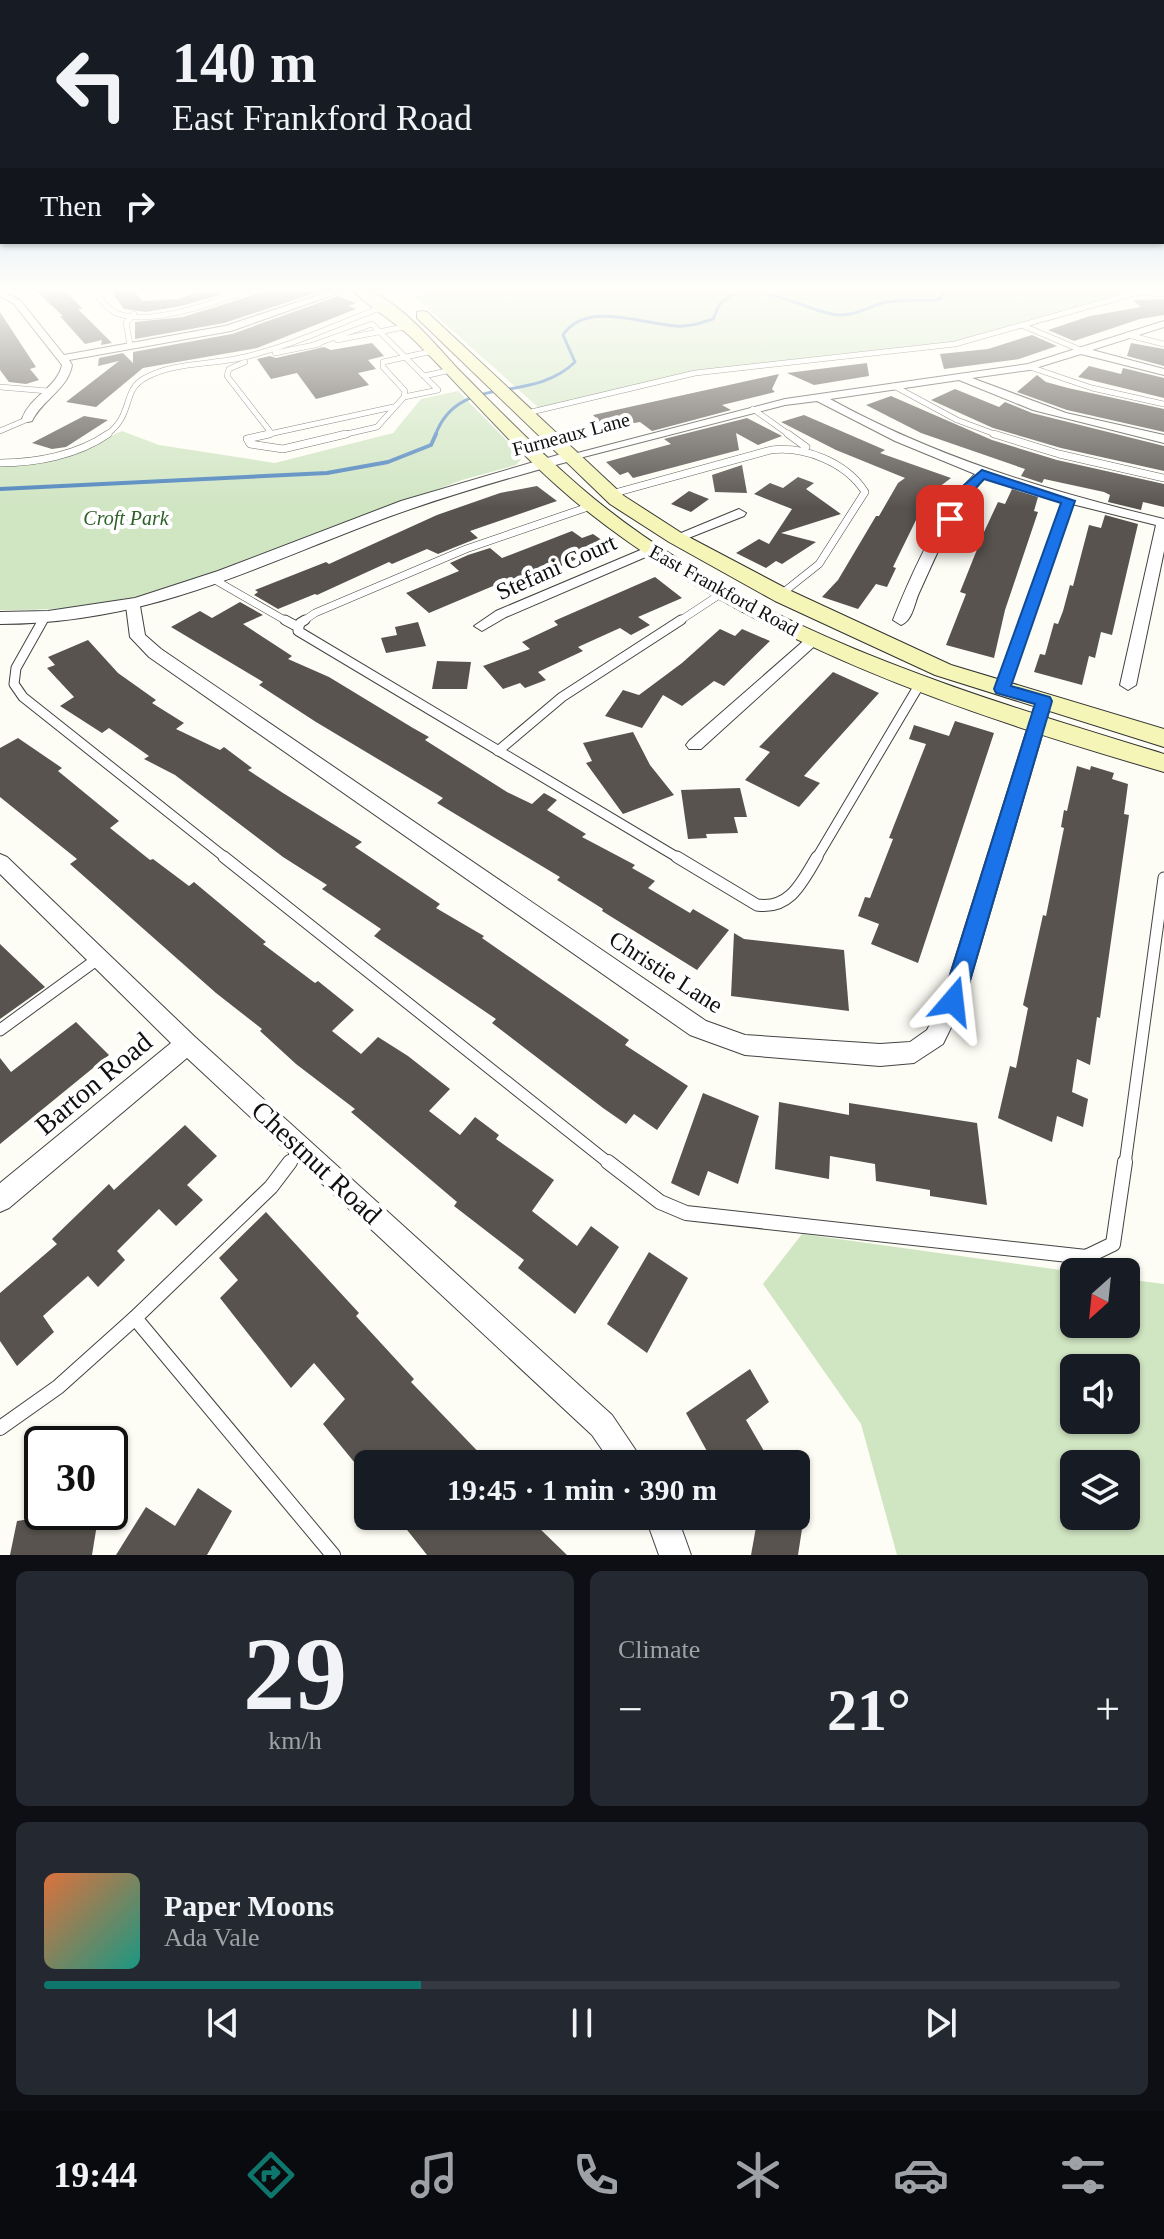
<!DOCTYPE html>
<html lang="en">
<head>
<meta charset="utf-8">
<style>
	:root { --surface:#171b24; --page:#242831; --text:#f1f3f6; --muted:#9ea1a6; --line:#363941; --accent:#0f766e }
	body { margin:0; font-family:Georgia,serif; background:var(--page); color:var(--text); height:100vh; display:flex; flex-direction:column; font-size:30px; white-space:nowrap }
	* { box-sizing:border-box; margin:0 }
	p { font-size:26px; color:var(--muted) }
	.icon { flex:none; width:44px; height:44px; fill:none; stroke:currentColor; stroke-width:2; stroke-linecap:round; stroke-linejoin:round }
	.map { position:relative; height:1555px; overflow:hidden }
	.sheet { display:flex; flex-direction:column; gap:16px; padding:16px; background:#0d0f14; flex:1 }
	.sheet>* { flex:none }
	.hud { position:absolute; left:0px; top:0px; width:1164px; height:244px; box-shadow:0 2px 6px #0004; background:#171b24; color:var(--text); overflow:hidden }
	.needle { width:52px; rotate:207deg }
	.fabs { position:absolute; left:1060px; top:1258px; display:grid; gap:16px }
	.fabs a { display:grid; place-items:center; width:80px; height:80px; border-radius:12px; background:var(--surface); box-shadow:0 2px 6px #0004; font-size:40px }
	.speed { position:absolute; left:24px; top:1426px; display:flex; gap:16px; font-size:40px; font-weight:700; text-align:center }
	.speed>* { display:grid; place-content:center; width:104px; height:104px; border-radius:50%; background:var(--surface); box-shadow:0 2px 6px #0004; line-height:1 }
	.speed .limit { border:4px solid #111; border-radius:12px; background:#fff; color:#111 }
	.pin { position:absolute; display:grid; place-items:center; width:68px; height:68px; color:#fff; margin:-34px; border-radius:16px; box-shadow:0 4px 12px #0006 }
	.me { position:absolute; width:88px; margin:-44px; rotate:17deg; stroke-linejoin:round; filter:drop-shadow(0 0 6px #0008) }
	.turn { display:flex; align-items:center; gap:28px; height:168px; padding:0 40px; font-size:36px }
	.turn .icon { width:104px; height:104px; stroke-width:2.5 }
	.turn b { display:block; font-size:56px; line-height:68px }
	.then { display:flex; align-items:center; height:76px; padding:0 40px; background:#0003; gap:16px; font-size:30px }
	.big { font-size:60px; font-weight:700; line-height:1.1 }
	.sheet .widget { flex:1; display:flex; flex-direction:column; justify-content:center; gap:12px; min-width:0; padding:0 28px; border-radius:12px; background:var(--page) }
	.sheet .dial { align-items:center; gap:0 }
	.dial b { font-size:104px; line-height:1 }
	.song { display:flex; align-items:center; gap:24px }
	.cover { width:96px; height:96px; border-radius:12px; background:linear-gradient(135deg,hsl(20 70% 55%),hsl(170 70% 35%)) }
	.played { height:8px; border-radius:4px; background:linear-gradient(90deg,var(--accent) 35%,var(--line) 35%) }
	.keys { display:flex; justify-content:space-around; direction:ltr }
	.heat { display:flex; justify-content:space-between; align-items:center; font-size:44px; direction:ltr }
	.sheet .tiles { flex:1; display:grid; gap:16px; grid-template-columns:1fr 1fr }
	.widget:last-child { grid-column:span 2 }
	.trip { position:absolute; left:354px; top:1450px; width:456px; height:80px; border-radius:12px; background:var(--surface); box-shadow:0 2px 6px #0004; font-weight:700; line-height:80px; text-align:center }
	.tabs { display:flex; height:128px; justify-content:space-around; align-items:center; background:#090b0e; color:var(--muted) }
	.tabs .icon { width:56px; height:56px }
	.tabs .selected { color:var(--accent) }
	.tabs b { font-size:36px; color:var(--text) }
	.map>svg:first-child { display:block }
	.green { fill:#d0e5c2; fill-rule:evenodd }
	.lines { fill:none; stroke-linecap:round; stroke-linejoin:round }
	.stream-far1 { stroke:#4f85be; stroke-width:3 }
	.stream { stroke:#4f85be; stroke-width:4 }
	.building { fill:#58534e }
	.service-far4-casing { stroke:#434343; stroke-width:6 }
	.service-far3-casing { stroke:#434343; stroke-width:8 }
	.service-far2-casing { stroke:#434343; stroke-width:11 }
	.service-far1-casing { stroke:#434343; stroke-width:13 }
	.service-casing { stroke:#434343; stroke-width:16 }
	.minor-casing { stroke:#434343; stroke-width:2 }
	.tertiary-casing { stroke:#434343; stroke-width:2 }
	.secondary-casing { stroke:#323232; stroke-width:2 }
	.service-far4 { stroke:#fff; stroke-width:5 }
	.service-far3 { stroke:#fff; stroke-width:7 }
	.service-far2 { stroke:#fff; stroke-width:9 }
	.service-far1 { stroke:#fff; stroke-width:11 }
	.service { stroke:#fff; stroke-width:14 }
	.minor { fill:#fff; fill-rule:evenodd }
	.tertiary { fill:#fff; fill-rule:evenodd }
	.secondary { fill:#f5f5b8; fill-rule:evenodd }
	.route { fill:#1a73e8; stroke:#114b97; stroke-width:2 }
	.labels { text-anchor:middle; stroke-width:8; stroke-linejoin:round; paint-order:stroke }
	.far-street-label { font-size:20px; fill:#101010; stroke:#fff }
	.far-park-label { font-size:20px; font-style:italic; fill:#2d6128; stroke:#fff }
	.street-label { font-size:24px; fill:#101010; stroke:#fff }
	.near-street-label { font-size:28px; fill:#101010; stroke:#fff }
</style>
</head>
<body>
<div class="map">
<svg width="1164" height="1555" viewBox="0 0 1164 1555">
	<rect width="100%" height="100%" fill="#fefdf5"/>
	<g class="green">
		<polygon points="436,291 1136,291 973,341 695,371 540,409 415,297"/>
		<path d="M458,391l65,66 -7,8 -54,15 -295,110c-56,15 -109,21 -167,20v-143c45,-5 81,-17 122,-36l37,14 116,18 118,-30 28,-34z"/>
		<path d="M802,1234l273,38 -1,52h52v-45l38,5v271h-267l-36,-131 -98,-140zM1126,1368v52h-52v-52zM1126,1464v52h-52v-52z"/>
	</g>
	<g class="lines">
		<path class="stream-far1" d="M435,436c23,-65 95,-30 140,-74l-12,-27c23,-35 79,-11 113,-9 13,1 25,-3 37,-7 3,-5 4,-12 8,-16 33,-31 83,10 118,12 17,1 32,-10 48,-13 16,-3 33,-1 49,-2l5,-2 3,-7"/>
		<polyline class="stream" points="0,489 327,473 388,462 431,445 436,434"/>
	</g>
	<g class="building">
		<polygon points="36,291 65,291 83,309 78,309 112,343 101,345 102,340 85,344 60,316 63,316"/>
		<polygon points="111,291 134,291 142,301 178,299 202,291 223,294 181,306 146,312 124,309"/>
		<polygon points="266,291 322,291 224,323 135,339 135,322 183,317"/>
		<polygon points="338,296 356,303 348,306 356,309 257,348 143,368 96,407 66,402 119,361 98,366 99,358 123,353 133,363 133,352 232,334"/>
		<polygon points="1164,299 1164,315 1140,319 1074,341 1048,330 1090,316 1141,307 1133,300"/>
		<polygon points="0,312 36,367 30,369 39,380 26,384 9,382 0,370"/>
		<polygon points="1032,335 1057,346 1019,359 944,369 940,354 988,349"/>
		<polygon points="372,343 384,356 368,360 376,369 358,373 369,385 316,399 297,373 271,379 257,359 270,356 276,358 324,347 331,350"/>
		<polygon points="1131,343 1164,349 1164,366 1127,356"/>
		<polygon points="867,363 869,376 814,385 787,373"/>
		<polygon points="1089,366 1121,374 1123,368 1164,378 1164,398 1078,377"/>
		<polygon points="779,374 772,389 775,392 722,405 731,410 652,431 640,422 606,428 593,415"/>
		<polygon points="1037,375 1046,382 1068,388 1164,409 1164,432 1067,410 1017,392"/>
		<polygon points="955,389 999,407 1005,402 1032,413 1164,446 1164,471 1061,448 993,428 931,400"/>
		<polygon points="891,396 992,440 1057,460 1164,484 1164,507 1143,502 1141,510 1108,502 1110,495 1104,492 1044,479 1042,483 1021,476 1025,469 921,433 866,405"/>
		<polygon points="804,415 885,450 880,453 951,478 918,503 931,506 924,522 916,520 893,567 896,568 887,587 876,584 858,609 822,597 838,580 876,516 879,516 898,483 905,478 836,450 781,422"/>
		<polygon points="84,416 108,420 66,447 52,449 32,443"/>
		<polygon points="747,418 782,436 758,445 736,433 739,450 633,478 628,472 620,475 606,462 671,444 664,439"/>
		<polygon points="742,465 747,493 715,492 712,475"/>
		<polygon points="798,477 814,483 806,489 841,514 781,533 816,542 782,564 776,561 766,568 736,553 759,539 769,544 792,509 754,494 770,483 783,488"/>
		<polygon points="537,486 557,501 470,531 478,538 438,554 427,549 392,564 389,562 317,595 315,594 278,609 254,595 258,592 255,590 326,562 329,564 437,515 500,493"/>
		<polygon points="1012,489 1038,497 1034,511 1038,512 1005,610 994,658 946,645 966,594 960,592 984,532 998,502 1005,504"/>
		<polygon points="689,491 709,499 691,512 671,504"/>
		<polygon points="1105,515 1138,524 1112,635 1101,632 1095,658 1089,656 1082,685 1034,672 1040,654 1045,655 1054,623 1058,624 1063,611 1070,585 1073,586 1089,525 1101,528"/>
		<polygon points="572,531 582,538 593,534 609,545 513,587 505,581 429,613 406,593 459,571 450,563 468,555 490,548 502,558"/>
		<polygon points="655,577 682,598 638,617 650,625 631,635 620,628 578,647 583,651 538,672 546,680 525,688 520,683 503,689 483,666 530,649 522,642 558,625 554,621"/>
		<polygon points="240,602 263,615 243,624 292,656 288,659 329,677 413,728 429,737 425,740 507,792 532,804 544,793 557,800 547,810 586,834 582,837 635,865 632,868 655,881 648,888 690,913 693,909 729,930 697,970 602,911 603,909 557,880 560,877 437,803 443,798 316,722 259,685 263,682 171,627 200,611 212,618"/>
		<polygon points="418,622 426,646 386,653 381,638 397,635 395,627"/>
		<polygon points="720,629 735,636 742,629 770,641 724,686 714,681 682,706 663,695 642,728 605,716 623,690 639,695 682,663"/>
		<polygon points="88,640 118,673 156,700 152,703 184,723 176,729 220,750 224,747 252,768 248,770 283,793 362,842 355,847 440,904 436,908 484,936 482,938 629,1040 625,1045 688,1086 657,1130 634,1114 626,1124 603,1108 492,1023 496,1019 374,936 381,929 322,889 327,885 283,857 175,775 144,759 149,756 109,728 102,733 60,706 74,697 47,668 55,665 48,657"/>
		<polygon points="437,661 471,662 467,689 432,689"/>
		<polygon points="833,672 879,693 804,776 820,783 799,807 745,780 770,752 759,747"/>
		<polygon points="955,721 994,733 918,963 871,944 879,924 858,916 865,897 870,898 893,839 889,838 926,744 909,739 914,725 949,736"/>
		<polygon points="633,732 650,765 674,795 623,814 586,763 592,761 583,743"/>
		<polygon points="18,738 62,768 58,771 119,821 110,828 150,860 153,859 189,886 194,882 266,942 263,944 315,983 318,981 354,1010 332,1031 361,1054 378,1037 408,1056 450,1089 429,1111 460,1135 475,1117 499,1135 496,1139 554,1180 532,1211 577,1246 591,1226 619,1247 575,1314 518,1268 524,1260 454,1206 457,1202 351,1112 355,1109 296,1064 260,1031 262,1029 216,993 70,864 77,859 0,797 0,748"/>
		<polygon points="1077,766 1090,770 1091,766 1114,773 1112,779 1128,784 1124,814 1129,815 1100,1018 1097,1017 1090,1065 1077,1059 1072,1092 1088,1099 1083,1127 1057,1116 1052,1142 998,1118 1010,1066 1016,1068 1028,1008 1023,1005 1043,915 1046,916 1064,828 1061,827 1064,810 1067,811"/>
		<polygon points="740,788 747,817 734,817 738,833 706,834 707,838 688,839 681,790"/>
		<polygon points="734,933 744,939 844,950 849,1011 731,996"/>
		<polygon points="0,944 45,987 0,1019"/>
		<polygon points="76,1022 109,1055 0,1144 0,1058 11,1072"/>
		<polygon points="703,1093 759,1116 738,1184 708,1171 699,1196 671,1183"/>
		<polygon points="779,1102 849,1115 849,1103 977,1123 987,1205 930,1196 930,1190 876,1181 875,1164 830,1156 829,1179 775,1169"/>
		<polygon points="185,1125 217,1156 187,1185 203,1200 176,1226 159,1209 117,1251 125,1260 98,1287 88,1276 43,1316 54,1332 17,1366 0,1341 0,1293 57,1244 52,1239 109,1184 114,1190"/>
		<polygon points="266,1212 359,1313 356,1316 414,1379 411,1382 490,1464 368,1464 368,1479 323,1424 345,1399 314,1363 291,1388 220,1298 238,1280 219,1258"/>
		<polygon points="649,1252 688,1278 647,1353 607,1324"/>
		<polygon points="750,1369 769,1402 746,1420 768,1458 759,1464 714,1464 686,1413"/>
		<polygon points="198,1488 232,1511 207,1555 116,1555 146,1507 175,1526"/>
		<polygon points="56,1512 99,1512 92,1555 10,1555 17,1521 56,1515"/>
		<polygon points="396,1516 544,1516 537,1526 567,1555 427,1555"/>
		<polygon points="758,1516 804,1516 798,1555 751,1555"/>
	</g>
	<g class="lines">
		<defs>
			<g id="service-far4">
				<path d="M93,291c7,7 14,18 23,22 35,14 98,-11 132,-22"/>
				<polyline points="1024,326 1083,351"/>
				<polyline points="1128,335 1164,344"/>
				<polyline points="337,340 409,326"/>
				<polyline points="130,345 126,323 134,314"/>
				<polyline points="313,345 372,324 438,390 404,397 377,427 338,436"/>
				<polyline points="275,353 319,344"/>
				<polyline points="245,362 229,369 227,376 272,434"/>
				<polyline points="1030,367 1092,388 1164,404"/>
				<polyline points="424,376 451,370"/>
				<polyline points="894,386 957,420 1000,436"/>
				<polyline points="0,387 48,391"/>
				<polyline points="404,397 405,391 383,367 383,362 433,351"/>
				<polyline points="753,409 791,436"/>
				<polyline points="527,413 695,373 955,344 1139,292 1164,294"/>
				<polyline points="0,431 28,419"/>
				<path d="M105,436c30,-21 16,-45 40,-58 29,-16 64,-13 95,-20 50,-11 97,-34 145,-52"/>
				<polyline points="260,436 393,407"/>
			</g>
			<g id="service-far3">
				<polyline points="269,434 247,439 250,444 283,449 346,434"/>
				<polyline points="788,434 806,447"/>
				<polyline points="994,434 1059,454 1164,478"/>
				<path d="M0,463c36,0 78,-8 108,-29"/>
				<path d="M611,494l160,-44c33,-4 75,12 94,42l-46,72 -39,31"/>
				<polyline points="215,580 288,622"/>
				<polyline points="302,622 315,613 466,549 591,506"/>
				<polyline points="678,622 722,593"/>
				<polyline points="1026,622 1069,501"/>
			</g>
			<g id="service-far2">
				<polyline points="43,620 16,668 14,684 23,697 227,859"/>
				<polyline points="285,620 298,627"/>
				<polyline points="305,620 300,623 298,631 680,859"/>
				<polyline points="1002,689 1027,620"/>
				<polyline points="498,751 562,697 681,620"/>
				<polyline points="816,859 921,682"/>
			</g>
			<g id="service-far1">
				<polyline points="224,857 610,1164"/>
				<path d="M677,857l80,48c33,5 45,-23 60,-48"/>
				<polyline points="0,1030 99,958"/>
				<polyline points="289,1164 300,1150"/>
				<polyline points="1125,1164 1164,878"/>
			</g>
			<g id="service">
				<polyline points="290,1162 271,1187 135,1318 333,1555"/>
				<polyline points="608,1162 660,1202 686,1213 1086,1257 1113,1244 1125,1162"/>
				<polyline points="0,1428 58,1387 135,1318"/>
			</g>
			<g id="minor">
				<path d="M0,291l20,9 44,55 161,-29 106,-35h13l-113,40 -162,29 3,5c-4,24 -30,35 -40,56l-4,1 -6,-3c8,-23 35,-31 40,-54l-48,-61 -14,-8z"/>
				<path d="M1164,321v6l-72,23 72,19v6l-83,-21 -52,16 -57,8 94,35 98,22v8l-131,-33 -74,-30 -129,19c105,58 217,92 334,120v32l-28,134 -8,5 -8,-5 36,-160 -88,-22 -82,-26c-31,31 -49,77 -67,116 -5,11 -6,27 -18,32l-8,-5c18,-45 48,-113 82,-146l-80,-33 -78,-40 -32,4 -217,56 -6,-4 223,-58 243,-35z"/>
				<polygon points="739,509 746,513 744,516 681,541 671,541 669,538"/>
				<polygon points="650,546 655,547 655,553 506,617 482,631 474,626 496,611"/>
				<polygon points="133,602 140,606 145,635 161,649 706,1021 745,1035 880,1044 910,1042 927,1030 942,1000 1036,701 1044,695 1052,701 964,1001 943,1044 914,1063 880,1066 745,1055 690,1035 149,657 130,637 126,606"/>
				<polygon points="813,635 818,637 821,640 818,643 701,749 689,749 686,745 689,741 808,637"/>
				<polygon points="0,854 7,857 195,1037 612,1415 645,1464 612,1464 592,1435 187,1058 9,1208 0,1212 0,1183 171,1043 0,874"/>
				<polygon points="645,1516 677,1516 691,1555 659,1555"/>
			</g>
			<path id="tertiary" d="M568,452l8,5 -2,3c-63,17 -125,35 -186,57 -137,51 -237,106 -388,107v-12l48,-1 87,-13 83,-27 183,-70z"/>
			<g id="secondary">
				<path d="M353,291c6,0 13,-1 18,1 31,12 64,52 86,76 40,40 79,81 122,118 163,141 382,206 585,268v18c-202,-59 -410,-129 -577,-261 -64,-50 -115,-114 -173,-171 -18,-18 -43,-31 -61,-49z"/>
				<polygon points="422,311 427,312 624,496 683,534 791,591 951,665 1164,729 1164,747 935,675 775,601 669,542 610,504 417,318 417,312"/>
			</g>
		</defs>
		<use href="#service-far4" class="service-far4-casing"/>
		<use href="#service-far3" class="service-far3-casing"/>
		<use href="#service-far2" class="service-far2-casing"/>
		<use href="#service-far1" class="service-far1-casing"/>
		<use href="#service" class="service-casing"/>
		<use href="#minor" class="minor-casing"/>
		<use href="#tertiary" class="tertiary-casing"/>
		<use href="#secondary" class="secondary-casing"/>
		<use href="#service-far4" class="service-far4"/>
		<use href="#service-far3" class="service-far3"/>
		<use href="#service-far2" class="service-far2"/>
		<use href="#service-far1" class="service-far1"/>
		<use href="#service" class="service"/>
		<use href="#minor" class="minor"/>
		<use href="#tertiary" class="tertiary"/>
		<use href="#secondary" class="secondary"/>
	</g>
	<linearGradient id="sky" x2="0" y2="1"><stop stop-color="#97c2eb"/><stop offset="0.57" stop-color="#fffefa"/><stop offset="1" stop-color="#fffefa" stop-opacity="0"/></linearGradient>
	<rect width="1164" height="508" fill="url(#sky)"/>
	<polygon class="route" points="982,470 1075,501 1011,686 1050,697 1052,701 964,1001 961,1008 953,1011 945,1008 942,1001 1035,704 996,693 994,689 1061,503 984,479 968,496 955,522 945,522 943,519 957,491"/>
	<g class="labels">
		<g class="far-street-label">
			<text transform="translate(571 434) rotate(-15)" y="7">Furneaux Lane</text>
			<text transform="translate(724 590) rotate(29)" y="7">East Frankford Road</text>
		</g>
		<g class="far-park-label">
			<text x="126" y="525">Croft Park</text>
		</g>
		<g class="street-label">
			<text transform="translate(556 567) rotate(-24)" y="8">Stefani Court</text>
			<text transform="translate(666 972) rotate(33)" y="8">Christie Lane</text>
		</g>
		<g class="near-street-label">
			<text transform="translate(93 1083) rotate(-40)" y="10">Barton Road</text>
			<text transform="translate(317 1162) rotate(43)" y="10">Chestnut Road</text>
		</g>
	</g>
</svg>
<div class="fabs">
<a><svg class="needle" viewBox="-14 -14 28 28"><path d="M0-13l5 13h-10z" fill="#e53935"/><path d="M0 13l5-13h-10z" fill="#9ea1a6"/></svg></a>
<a><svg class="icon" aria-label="sound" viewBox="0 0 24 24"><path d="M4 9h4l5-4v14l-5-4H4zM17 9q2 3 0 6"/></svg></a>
<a><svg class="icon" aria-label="layers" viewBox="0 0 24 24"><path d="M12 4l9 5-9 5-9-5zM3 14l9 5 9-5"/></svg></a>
</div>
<div class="speed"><div class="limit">30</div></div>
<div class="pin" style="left:950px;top:519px;background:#d93025"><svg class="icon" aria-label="arrive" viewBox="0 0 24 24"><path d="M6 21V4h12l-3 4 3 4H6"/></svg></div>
<svg class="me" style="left:953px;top:1001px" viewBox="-20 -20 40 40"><path d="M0-17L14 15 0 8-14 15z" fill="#1a73e8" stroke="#fff" stroke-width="4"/></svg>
<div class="trip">19:45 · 1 min · 390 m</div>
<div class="hud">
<div class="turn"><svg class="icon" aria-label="left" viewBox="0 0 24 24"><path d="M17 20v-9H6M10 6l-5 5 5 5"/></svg><div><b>140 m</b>East Frankford Road</div></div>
<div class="then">Then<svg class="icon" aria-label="right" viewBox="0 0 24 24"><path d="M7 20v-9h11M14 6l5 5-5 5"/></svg></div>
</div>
</div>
<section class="sheet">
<div class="tiles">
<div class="widget dial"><b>29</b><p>km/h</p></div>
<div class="widget"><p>Climate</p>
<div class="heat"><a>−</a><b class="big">21°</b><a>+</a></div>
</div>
<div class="widget">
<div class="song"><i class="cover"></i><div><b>Paper Moons</b><p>Ada Vale</p></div></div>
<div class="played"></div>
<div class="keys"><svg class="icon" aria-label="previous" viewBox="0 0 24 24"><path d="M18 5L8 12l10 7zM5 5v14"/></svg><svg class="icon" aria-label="pause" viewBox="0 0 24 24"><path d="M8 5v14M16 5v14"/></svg><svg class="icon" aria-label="next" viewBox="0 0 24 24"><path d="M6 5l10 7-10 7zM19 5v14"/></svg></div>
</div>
</div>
</section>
<nav class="tabs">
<b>19:44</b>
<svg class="icon selected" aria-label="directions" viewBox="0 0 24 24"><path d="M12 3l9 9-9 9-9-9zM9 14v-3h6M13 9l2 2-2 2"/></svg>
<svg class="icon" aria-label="music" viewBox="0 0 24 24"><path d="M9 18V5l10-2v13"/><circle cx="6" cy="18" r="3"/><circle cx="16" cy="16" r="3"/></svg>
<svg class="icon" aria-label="phone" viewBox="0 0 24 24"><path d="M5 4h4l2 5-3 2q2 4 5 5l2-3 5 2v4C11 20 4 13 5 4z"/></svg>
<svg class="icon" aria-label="climate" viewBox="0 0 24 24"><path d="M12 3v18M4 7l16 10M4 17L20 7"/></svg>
<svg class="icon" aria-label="car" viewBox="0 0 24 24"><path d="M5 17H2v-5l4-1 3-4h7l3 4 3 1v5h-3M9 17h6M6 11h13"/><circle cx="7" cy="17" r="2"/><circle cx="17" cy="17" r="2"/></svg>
<svg class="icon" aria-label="filters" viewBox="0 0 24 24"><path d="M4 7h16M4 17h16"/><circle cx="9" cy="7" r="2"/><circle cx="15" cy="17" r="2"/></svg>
</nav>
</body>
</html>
